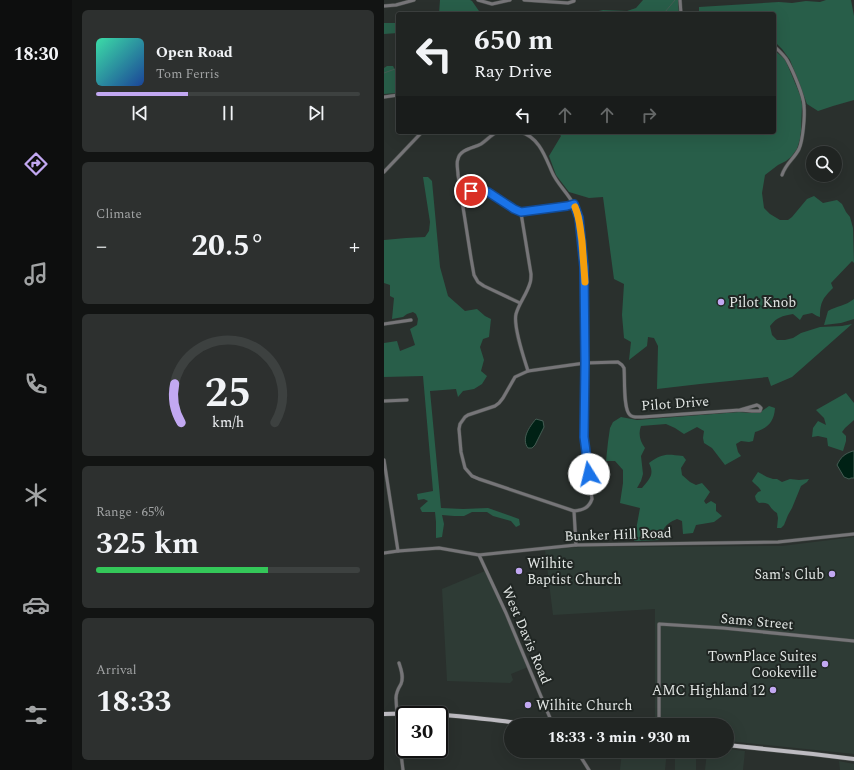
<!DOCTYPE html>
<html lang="en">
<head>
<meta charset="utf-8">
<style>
	:root { --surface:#202422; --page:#2d302f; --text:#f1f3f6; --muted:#a2a4a5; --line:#3d4140; --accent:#c2a8f2 }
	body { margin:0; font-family:Spectral,serif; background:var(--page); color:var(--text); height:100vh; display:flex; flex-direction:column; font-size:15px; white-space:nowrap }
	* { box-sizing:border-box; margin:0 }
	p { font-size:13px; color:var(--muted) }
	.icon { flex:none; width:22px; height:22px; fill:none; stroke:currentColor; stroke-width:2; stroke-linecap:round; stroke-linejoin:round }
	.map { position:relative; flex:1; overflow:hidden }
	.side { display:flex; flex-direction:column; gap:10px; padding:10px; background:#121413; width:312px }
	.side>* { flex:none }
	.banner { position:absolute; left:12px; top:12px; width:380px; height:122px; border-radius:4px; box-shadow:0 4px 16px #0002,0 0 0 1px var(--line); background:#202422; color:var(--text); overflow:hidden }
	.controls { position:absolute; left:422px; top:146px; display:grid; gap:8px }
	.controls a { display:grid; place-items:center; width:36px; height:36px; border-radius:50%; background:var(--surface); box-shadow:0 4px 16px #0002,0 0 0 1px var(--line); font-size:20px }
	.speed { position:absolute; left:12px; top:706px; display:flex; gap:8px; font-size:20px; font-weight:700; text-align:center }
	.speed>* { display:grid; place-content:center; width:52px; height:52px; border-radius:50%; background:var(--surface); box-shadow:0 4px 16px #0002,0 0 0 1px var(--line); line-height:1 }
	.speed .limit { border:2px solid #111; border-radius:6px; background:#fff; color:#111 }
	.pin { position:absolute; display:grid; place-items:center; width:34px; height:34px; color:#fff; margin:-17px; border:2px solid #fff; border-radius:50%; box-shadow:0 1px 4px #0007 }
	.me { position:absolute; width:44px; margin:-22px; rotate:351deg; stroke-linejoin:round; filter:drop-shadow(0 0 3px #0008) }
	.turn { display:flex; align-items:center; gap:14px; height:84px; padding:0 12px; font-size:18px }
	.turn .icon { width:52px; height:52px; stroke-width:2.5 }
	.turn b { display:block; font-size:28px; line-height:34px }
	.lanes { display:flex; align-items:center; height:38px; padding:0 12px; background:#0003; justify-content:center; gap:20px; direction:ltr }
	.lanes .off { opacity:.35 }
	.big { font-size:30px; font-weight:700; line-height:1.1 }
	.side .card { flex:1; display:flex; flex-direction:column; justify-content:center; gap:6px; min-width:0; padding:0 14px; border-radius:6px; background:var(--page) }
	.side .dial { align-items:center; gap:0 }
	.dial svg { height:104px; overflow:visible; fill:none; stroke:var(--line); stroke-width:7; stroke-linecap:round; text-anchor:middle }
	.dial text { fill:var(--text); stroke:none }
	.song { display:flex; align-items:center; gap:12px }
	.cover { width:48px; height:48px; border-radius:6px; background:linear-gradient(135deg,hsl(160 70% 55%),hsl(220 70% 35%)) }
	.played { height:4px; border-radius:2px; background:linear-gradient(90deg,var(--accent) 35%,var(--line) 35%) }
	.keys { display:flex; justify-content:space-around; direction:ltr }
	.heat { display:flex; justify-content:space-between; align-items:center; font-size:22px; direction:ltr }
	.charge { height:6px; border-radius:3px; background:linear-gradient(90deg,#34c759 65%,var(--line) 0) }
	.trip { position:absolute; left:120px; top:718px; width:230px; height:40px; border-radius:20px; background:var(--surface); box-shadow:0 4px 16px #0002,0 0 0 1px var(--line); font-weight:700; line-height:40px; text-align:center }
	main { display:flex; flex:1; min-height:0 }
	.tabs { display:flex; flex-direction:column; width:72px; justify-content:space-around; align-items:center; background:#0d0e0e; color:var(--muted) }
	.tabs .icon { width:28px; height:28px }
	.tabs .current { color:var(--accent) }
	.tabs b { font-size:18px; color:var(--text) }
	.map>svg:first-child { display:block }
	.built { fill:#2e3b35 }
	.green { fill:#285e49 }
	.water { fill:#002115; stroke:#445c53 }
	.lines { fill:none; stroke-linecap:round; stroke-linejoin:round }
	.stream { stroke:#445c53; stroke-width:1 }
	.minor-casing { stroke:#484d4a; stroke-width:4 }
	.major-casing { stroke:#484d4a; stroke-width:5 }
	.minor { stroke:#767578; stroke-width:3 }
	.major { stroke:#bdbbc1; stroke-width:4 }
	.route-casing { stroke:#114b97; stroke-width:10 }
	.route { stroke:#1a73e8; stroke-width:7 }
	.slow { stroke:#f59e0b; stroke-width:7 }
	.poi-dot { fill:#c2a8f2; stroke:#202623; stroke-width:1.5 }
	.labels { text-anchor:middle; stroke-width:4; stroke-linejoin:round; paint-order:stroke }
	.poi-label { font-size:14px; fill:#e3e7e5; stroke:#202623; text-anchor:start }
	.street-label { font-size:14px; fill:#e3e7e5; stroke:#202623 }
</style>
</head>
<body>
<main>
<nav class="tabs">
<b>18:30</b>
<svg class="icon current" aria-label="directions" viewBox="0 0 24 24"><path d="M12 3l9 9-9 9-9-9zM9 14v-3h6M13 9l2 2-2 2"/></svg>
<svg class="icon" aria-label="music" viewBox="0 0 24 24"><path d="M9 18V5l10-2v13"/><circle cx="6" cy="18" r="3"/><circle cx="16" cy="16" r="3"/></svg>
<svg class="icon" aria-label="phone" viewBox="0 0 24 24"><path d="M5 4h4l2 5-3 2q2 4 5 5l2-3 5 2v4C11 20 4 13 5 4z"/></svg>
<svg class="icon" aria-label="climate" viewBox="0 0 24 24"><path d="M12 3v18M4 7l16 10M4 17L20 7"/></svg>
<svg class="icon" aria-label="car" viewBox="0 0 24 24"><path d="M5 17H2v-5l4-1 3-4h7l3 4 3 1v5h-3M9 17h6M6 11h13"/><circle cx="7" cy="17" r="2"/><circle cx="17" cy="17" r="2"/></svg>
<svg class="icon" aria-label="filters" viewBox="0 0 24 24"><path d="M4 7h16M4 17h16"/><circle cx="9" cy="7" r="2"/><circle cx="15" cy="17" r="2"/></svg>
</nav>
<section class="side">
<div class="card">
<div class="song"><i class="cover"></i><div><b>Open Road</b><p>Tom Ferris</p></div></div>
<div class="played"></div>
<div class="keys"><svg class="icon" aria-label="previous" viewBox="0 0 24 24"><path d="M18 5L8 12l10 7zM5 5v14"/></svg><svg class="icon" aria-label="pause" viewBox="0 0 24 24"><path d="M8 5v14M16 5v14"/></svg><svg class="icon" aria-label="next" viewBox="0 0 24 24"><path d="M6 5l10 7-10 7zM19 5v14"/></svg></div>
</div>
<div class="card"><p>Climate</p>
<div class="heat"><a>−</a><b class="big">20.5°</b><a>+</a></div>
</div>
<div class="card dial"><svg viewBox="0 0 100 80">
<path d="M14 69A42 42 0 1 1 86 69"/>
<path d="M14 69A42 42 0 0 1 9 39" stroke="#c2a8f2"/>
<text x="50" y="56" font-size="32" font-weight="700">25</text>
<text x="50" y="72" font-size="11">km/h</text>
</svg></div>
<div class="card"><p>Range · 65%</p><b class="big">325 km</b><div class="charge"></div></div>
<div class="card"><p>Arrival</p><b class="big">18:33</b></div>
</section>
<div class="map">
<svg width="470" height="770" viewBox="0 0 470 770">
	<rect width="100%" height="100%" fill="#2a302d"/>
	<g class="built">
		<polygon points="470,537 470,754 343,741 343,725 271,725 271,609 169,615 161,550 197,547 398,546"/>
		<polygon points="101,571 116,603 144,667 127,674 129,680 126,683 63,681 58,589"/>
		<polygon points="343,749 361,751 359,770 321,770 323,751 343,751"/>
		<polygon points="238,751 283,751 281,770 236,770"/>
		<rect x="291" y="751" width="21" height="19"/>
		<polygon points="455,761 470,764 470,770 456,770"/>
	</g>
	<g class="green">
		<polygon points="56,0 86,0 88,1 95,11 101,14 55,14"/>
		<polygon points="259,0 294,0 295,14 210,14 210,12 219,10 243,11 252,8"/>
		<polygon points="442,0 467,0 470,16 470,100 449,106 434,111 423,104 406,60 398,49 390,41 390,14 360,14 355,11 315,13 315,7 395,2 408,3 422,1 436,2"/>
		<polygon points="0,23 14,23 14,33 0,34"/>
		<path d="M390,50l11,9 16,38 1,8 -1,26 -1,8 -3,10 -6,8 -5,4 -8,4 -13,10 -3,18 2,15 6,6 10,6h8l4,-3 15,-18 7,-3 9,7 14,-3 5,4 4,8 4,5 3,11 1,35 -2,-2 -21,22 2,5c-10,10 -13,14 -13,29l-3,-1 -5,-3 -9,2 -3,5 -7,-6c-11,2 -16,3 -23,12l2,9 5,5h8l8,-2 8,-5 19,-6 22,-1 10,-2 -60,53 -21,9 -3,-9 -68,7 -43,5 1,-43 -4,-8 -6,-1 -1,9 -18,14 2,-18 -7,-4 -2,-23 2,-31 -10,-5 -11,-82 -14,1 -20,-6 -13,-17 -7,-19 12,-20 -3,-4h216z"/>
		<polygon points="3,66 9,66 13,74 14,74 14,93 0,94 0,68"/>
		<polygon points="39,177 44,177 48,181 56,267 64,296 81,311 93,309 101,316 107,319 105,337 99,339 96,347 100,360 97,371 103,376 98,384 90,389 79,391 74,397 72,389 46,391 57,508 79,509 104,508 135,519 136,525 132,527 127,521 109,516 103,512 88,512 80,516 70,516 58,515 60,524 58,537 52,538 52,522 51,512 38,512 36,508 44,501 40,499 34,500 33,494 49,491 39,376 0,377 0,343 13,341 16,351 31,345 26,329 33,325 34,319 32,314 29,312 23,314 19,317 8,319 10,298 6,296 6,285 0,283 0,240 22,238 41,237 45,231 46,222"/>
		<path d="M470,299v20l-13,4 -17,2 4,-14c9,-5 17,-5 26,-12z"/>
		<polygon points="462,393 470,403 470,420 461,428 458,432 462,436 462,441 459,451 444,446 443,438 434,436 428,437 429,428 434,421 442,425 440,418 432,410"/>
		<path d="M385,406l6,2c-1,14 -7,20 -20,24l-2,9 -4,1 -8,-1 -5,3 2,8 3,4 -16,9 -13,-17 -8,-5 -1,-5 1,-7 -7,-4 -13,7 -9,-6 -9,-4 -25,2c-3,8 -1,15 4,22l-4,8 2,18 -2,7 -4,7h5c7,-9 13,-13 7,-25 14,-10 17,-9 34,-7l3,4 -5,8 1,7 8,7 6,3 6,-2 8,9 -6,9 2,3 5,-3 5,3v7l6,5 -8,6 -18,3 -3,8 -10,1 -1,-13 -5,-2c-12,5 -14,9 -17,21l-26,1 6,-33 -20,-5 3,-20v-13l-8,-9h-9l2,-19 2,-14 3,-6 8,-5 16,3 102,-8 11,1h9z"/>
		<path d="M374,472l9,5 6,2h4l5,3 8,-3 9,1 10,-1 -2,3 -6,4 -9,22 -4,7 -4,10 -3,3h-4l1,-10 -1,-5c-9,-5 -5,-12 -18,-10l-3,-3 -1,-4 3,-4 3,-1c-2,-5 -6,-6 -9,-10z"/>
	</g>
	<g class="water">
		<path d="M152,419l7,2 1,6 -9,18 -3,3h-4c-7,-9 1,-21 8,-29z"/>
		<path d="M469,451h1v27h-3l-2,1 -5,-2 -7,-12c4,-8 7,-11 16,-14z"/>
	</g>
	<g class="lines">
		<g class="stream">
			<polyline points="280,14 281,12 291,0"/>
			<polyline points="0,73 14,68"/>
		</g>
		<defs>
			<g id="minor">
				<polyline points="94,0 108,4 126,0"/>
				<polyline points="140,0 184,3 190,1 190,0"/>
				<polyline points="296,0 297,14"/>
				<polyline points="0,6 12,5 30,0"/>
				<polyline points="332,14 352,13 354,14"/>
				<path d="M390,46c4,4 10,9 13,14 5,9 17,36 17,46 1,10 -1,34 -5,43 -5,10 -13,14 -17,26"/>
				<polyline points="0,97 14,95"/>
				<path d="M113,132c-6,3 -10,8 -16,12 -7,4 -21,5 -23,15 -2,4 0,11 0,16l13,83 3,17 4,7 6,4 36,17"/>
				<path d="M136,132c19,5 25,24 32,40 5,12 16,21 22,33 6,11 6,24 8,36 1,17 3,33 3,49l-1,147 8,62c-3,9 -9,11 -18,12l2,34"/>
				<polyline points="0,172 38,132"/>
				<polyline points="77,192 98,190 104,192 130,209 137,213 183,206 189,204"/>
				<path d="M137,213l10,61c0,3 0,7 -1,9 -3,11 -11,20 -14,31 -3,13 8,44 12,57"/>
				<polyline points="0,324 27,320"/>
				<polyline points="0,401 23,400"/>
				<polyline points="0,460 14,551"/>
				<path d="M190,511l-95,-32 -7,-3 -7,-8 -4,-16 -2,-23 1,-5 5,-7 3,-2 27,-9 4,-3 4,-5 12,-21 13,-6 57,-8 33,-1 4,3 2,3c1,9 -1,42 6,47 3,3 9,2 12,2l98,-7 12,1h8l1,-3 -2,-2 -2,-1 -17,5"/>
				<polyline points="0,553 14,551 55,548 95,555 192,545 394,542 470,534"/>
				<polyline points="95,555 122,613 169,725"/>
				<path d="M15,663c2,6 5,14 2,21 -3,5 -5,8 -5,14 1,24 4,48 7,72"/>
				<polyline points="275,725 275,624 339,628 470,641"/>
				<polyline points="193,751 205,770"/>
			</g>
			<g id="major">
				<path d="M0,714c51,-3 103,6 154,11"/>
				<polyline points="343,745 429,754 470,759"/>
			</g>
		</defs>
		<use href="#minor" class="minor-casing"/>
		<use href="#major" class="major-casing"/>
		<use href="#minor" class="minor"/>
		<use href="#major" class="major"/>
	</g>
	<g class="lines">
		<defs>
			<polyline id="route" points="87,191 98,190 104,192 130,209 137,212 183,206 190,204 195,218 200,267 201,363 200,437 205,474"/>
		</defs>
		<use href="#route" class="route-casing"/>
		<use href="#route" class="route"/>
		<path class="slow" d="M191,207c5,11 5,22 7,34 1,14 2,27 3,41"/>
	</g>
	<g class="poi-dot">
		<circle cx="337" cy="302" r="4"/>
		<circle cx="135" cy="571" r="4"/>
		<circle cx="448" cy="574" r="4"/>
		<circle cx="441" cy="664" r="4"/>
		<circle cx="389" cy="690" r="4"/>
		<circle cx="144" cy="705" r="4"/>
	</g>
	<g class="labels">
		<g class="poi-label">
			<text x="345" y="307">Pilot Knob</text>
			<text x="143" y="568">Wilhite<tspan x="143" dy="16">Baptist Church</tspan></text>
			<text x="440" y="579" text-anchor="end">Sam's Club</text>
			<text x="433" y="661" text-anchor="end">TownPlace Suites<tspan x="433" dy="16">Cookeville</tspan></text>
			<text x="381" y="695" text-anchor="end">AMC Highland 12</text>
			<text x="152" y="710">Wilhite Church</text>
		</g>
		<g class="street-label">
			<text transform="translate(291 403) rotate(-4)" y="5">Pilot Drive</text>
			<text transform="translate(234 534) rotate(-2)" y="5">Bunker Hill Road</text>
			<text transform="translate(373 621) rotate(5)" y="5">Sams Street</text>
			<text transform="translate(143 635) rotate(67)" y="5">West Davis Road</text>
		</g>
	</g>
</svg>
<div class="controls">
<a><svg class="icon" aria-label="search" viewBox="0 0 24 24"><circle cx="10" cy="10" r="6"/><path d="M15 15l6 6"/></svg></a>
</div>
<div class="speed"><div class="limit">30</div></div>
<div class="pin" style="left:87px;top:191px;background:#d93025"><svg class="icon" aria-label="arrive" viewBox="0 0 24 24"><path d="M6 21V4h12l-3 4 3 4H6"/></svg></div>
<svg class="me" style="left:205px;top:474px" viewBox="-20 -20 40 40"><circle r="19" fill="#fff"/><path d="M0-13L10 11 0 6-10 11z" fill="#1a73e8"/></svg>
<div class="trip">18:33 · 3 min · 930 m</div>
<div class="banner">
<div class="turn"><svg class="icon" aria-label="left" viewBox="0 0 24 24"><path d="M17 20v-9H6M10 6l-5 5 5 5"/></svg><div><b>650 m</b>Ray Drive</div></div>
<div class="lanes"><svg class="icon" aria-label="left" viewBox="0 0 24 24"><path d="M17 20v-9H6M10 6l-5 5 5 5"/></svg><svg class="icon off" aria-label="ahead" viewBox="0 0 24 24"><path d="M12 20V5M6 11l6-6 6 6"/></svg><svg class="icon off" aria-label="ahead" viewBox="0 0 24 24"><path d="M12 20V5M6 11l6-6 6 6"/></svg><svg class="icon off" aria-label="right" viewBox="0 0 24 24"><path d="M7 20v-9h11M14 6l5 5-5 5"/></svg></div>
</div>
</div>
</main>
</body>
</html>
